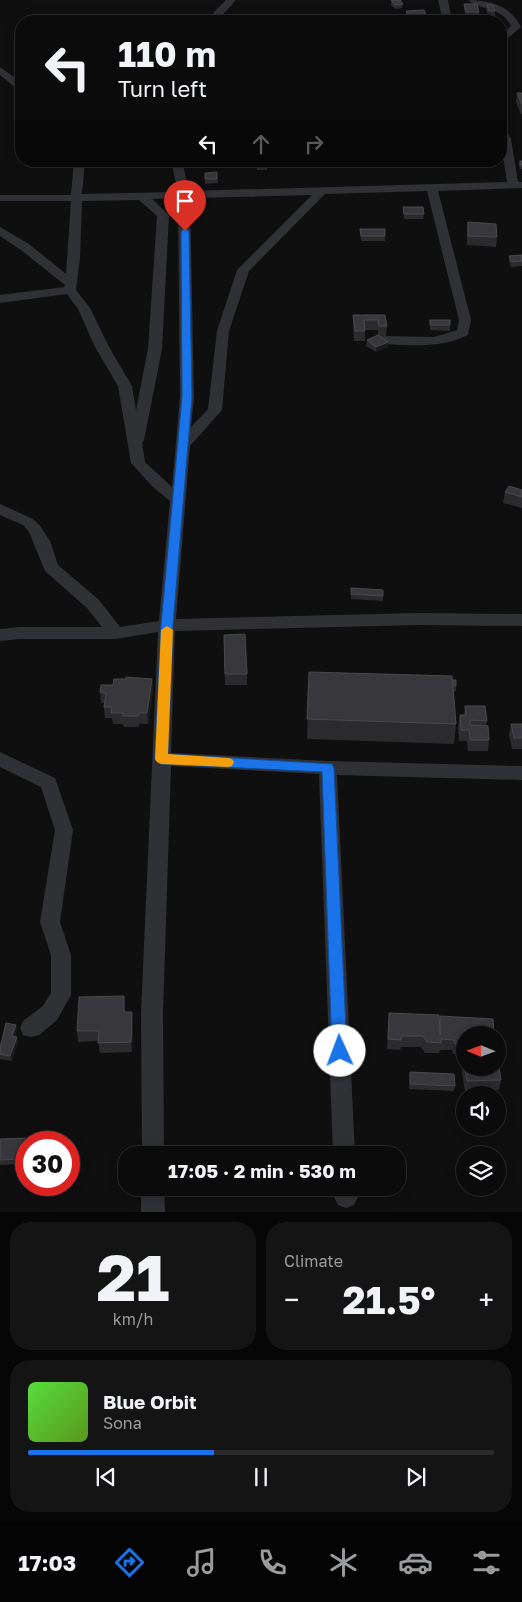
<!DOCTYPE html>
<html lang="en">
<head>
<meta charset="utf-8">
<style>
	:root { --surface:#0b0b0c; --page:#141415; --text:#f1f3f6; --muted:#9a9b9d; --line:#2b2b2d; --accent:#1a73e8 }
	body { margin:0; font-family:"Golos Text",sans-serif; background:var(--page); color:var(--text); height:100vh; display:flex; flex-direction:column; font-size:19px; white-space:nowrap }
	* { box-sizing:border-box; margin:0 }
	p { font-size:16px; color:var(--muted) }
	.icon { flex:none; width:28px; height:28px; fill:none; stroke:currentColor; stroke-width:2; stroke-linecap:round; stroke-linejoin:round }
	.map { position:relative; height:1212px; overflow:hidden }
	.side { display:flex; flex-direction:column; gap:10px; padding:10px; background:#060607; flex:1 }
	.side>* { flex:none }
	.top-card { position:absolute; left:15px; top:15px; width:492px; height:152px; border-radius:20px; box-shadow:0 2px 12px #0003,0 0 0 1px var(--line); background:#0b0b0c; color:var(--text); overflow:hidden }
	.needle { width:32px; rotate:271deg }
	.fabs { position:absolute; left:456px; top:1026px; display:grid; gap:10px }
	.fabs a { display:grid; place-items:center; width:50px; height:50px; border-radius:50%; background:var(--surface); box-shadow:0 2px 12px #0003,0 0 0 1px var(--line); font-size:25px }
	.speed { position:absolute; left:15px; top:1131px; display:flex; gap:10px; font-size:25px; font-weight:700; text-align:center }
	.speed>* { display:grid; place-content:center; width:65px; height:65px; border-radius:50%; background:var(--surface); box-shadow:0 2px 12px #0003,0 0 0 1px var(--line); line-height:1 }
	.speed .limit { border:8px solid #d22; background:#fff; color:#111 }
	.pin { position:absolute; display:grid; place-items:center; width:42px; height:42px; color:#fff; margin:-51px -21px; border-radius:50% 50% 50% 0; rotate:-45deg; box-shadow:0 0 5px #0007 }
	.pin .icon { rotate:45deg }
	.me { position:absolute; width:55px; margin:-28px; rotate:358deg; stroke-linejoin:round; filter:drop-shadow(0 0 4px #0008) }
	.turn { display:flex; align-items:center; gap:18px; height:105px; padding:0 20px; font-size:22px }
	.turn .icon { width:65px; height:65px; stroke-width:2.5 }
	.turn b { display:block; font-size:35px; line-height:42px }
	.lanes { display:flex; align-items:center; height:48px; padding:0 20px; background:#0003; justify-content:center; gap:25px; direction:ltr }
	.lanes .off { opacity:.35 }
	.big { font-size:38px; font-weight:700; line-height:1.1 }
	.side .card { flex:1; display:flex; flex-direction:column; justify-content:center; gap:8px; min-width:0; padding:0 18px; border-radius:20px; background:var(--page) }
	.side .dial { align-items:center; gap:0 }
	.dial b { font-size:65px; line-height:1 }
	.song { display:flex; align-items:center; gap:15px }
	.cover { width:60px; height:60px; border-radius:8px; background:linear-gradient(135deg,hsl(110 70% 55%),hsl(90 70% 35%)) }
	.played { height:5px; border-radius:2px; background:linear-gradient(90deg,var(--accent) 40%,var(--line) 40%) }
	.keys { display:flex; justify-content:space-around; direction:ltr }
	.heat { display:flex; justify-content:space-between; align-items:center; font-size:28px; direction:ltr }
	.side .tiles { flex:1; display:grid; gap:10px; grid-template-columns:1fr 1fr }
	.card:last-child { grid-column:span 2 }
	.trip { position:absolute; left:118px; top:1146px; width:288px; height:50px; border-radius:20px; background:var(--surface); box-shadow:0 2px 12px #0003,0 0 0 1px var(--line); font-weight:700; line-height:50px; text-align:center }
	.tab-bar { display:flex; height:80px; justify-content:space-around; align-items:center; background:#040405; color:var(--muted) }
	.tab-bar .icon { width:35px; height:35px }
	.tab-bar .selected { color:var(--accent) }
	.tab-bar b { font-size:22px; color:var(--text) }
	.map>svg:first-child { display:block }
	.lines { fill:none; stroke-linecap:round; stroke-linejoin:round }
	.street { fill:#303135; fill-rule:evenodd }
	.wall { fill:#2b2b2e }
	.shaded-wall { fill:#1a1a1c }
	.building { fill:#38383c; stroke:#48494e }
	.route { fill:#1a73e8; stroke:#114b97 }
	.slow { fill:#f59e0b }
</style>
</head>
<body>
<div class="map">
<svg width="522" height="1212" viewBox="0 0 522 1212">
	<rect width="100%" height="100%" fill="#0f0f10"/>
	<g class="lines">
		<g class="street">
			<polygon points="226,0 236,0 217,21 209,21 214,12"/>
			<polygon points="438,0 448,0 452,21 443,21"/>
			<path d="M468,0c22,0 43,6 53,27l-20,17v-8l10,-10c-9,-19 -29,-15 -43,-26z"/>
			<polygon points="0,67 21,82 21,90 17,89 0,75"/>
			<path d="M501,127l4,1 6,11 7,43h4v6l-84,3 33,129 -3,15c-28,14 -59,10 -89,9l-7,-4 7,-4 55,1 23,-7 2,-10 -32,-129 -102,3 -76,77 -20,60 -7,79 -32,36 -14,173 242,-6 104,1v12l-104,-1 -243,6 -4,122 157,8 194,5v14l-185,-5 18,380h-22l-14,-381 -148,-8 -8,247 1,142h-22l-1,-142 17,-381 -42,7h-96l-20,2v-12l20,-2h82l-15,-19 -42,-37 -16,-39 -6,-7 -23,-10v-11l33,15 7,7 10,15 8,24 41,35 21,27 39,-6 11,-120 -17,-14 -22,-24 -13,-77 -23,-39 -17,-38 -11,-15 -67,9v-8l64,-8 1,-2 -44,-35 -21,-14v-9l29,17 37,30 5,-73h-71v-6h71l3,-34h11l-3,33 96,-2 -7,-31h11l7,30 318,-9 -6,-39zM312,195l-75,75 -20,61 -9,78 -17,18 3,-30 -4,-199zM178,198l2,199 -8,90 -27,-25 -3,-19 2,-3 18,-91 7,-134 -17,-16zM139,200l18,16 -9,133 -12,61 -4,-24 -23,-39 -19,-39 -14,-18 4,-32 2,-57z"/>
			<polygon points="0,752 55,778 73,830 60,922 71,955 71,995 57,1020 39,1035 31,1037 23,1035 20,1028 23,1021 43,1006 51,993 51,955 40,922 55,830 41,787 0,767"/>
			<polygon points="141,1188 164,1188 165,1212 141,1212"/>
			<polygon points="334,1188 357,1188 358,1197 354,1205 346,1208 338,1205 334,1197"/>
		</g>
	</g>
	<g class="wall">
		<polygon points="391,0 403,4 402,8 395,9 391,5"/>
		<polygon points="464,4 479,12 479,16 486,21 460,21 461,16 465,16 464,8"/>
		<polygon points="487,5 495,11 495,16 488,16 486,9"/>
		<polygon points="406,11 427,18 427,21 406,21"/>
		<polygon points="517,93 522,93 522,114 521,114 516,102"/>
		<polygon points="256,161 267,161 267,170 257,170"/>
		<polygon points="437,161 444,161 443,167 439,167"/>
		<polygon points="520,161 522,161 522,169 520,169 519,165"/>
		<polygon points="217,172 218,183 205,184 205,173"/>
		<polygon points="403,207 424,214 423,219 404,219"/>
		<polygon points="468,222 497,237 496,247 467,245 467,232"/>
		<polygon points="360,229 385,236 385,241 361,241"/>
		<polygon points="522,255 522,266 511,267 509,261 509,256"/>
		<polygon points="353,315 385,315 387,326 386,336 380,336 388,342 388,347 376,352 366,346 367,340 378,335 378,330 365,330 365,341 354,341 353,325"/>
		<polygon points="430,320 450,325 450,331 430,330"/>
		<polygon points="522,490 522,508 503,503 505,492"/>
		<polygon points="351,588 383,590 383,601 351,599"/>
		<polygon points="224,635 247,674 247,685 225,685"/>
		<polygon points="309,672 453,680 456,686 456,691 454,691 456,724 454,744 307,739"/>
		<polygon points="152,679 153,690 148,724 139,724 139,727 124,727 123,724 113,724 112,718 105,718 104,707 104,703 101,703 100,692 113,685"/>
		<polygon points="465,706 487,721 486,725 489,740 488,751 468,751 467,741 459,741 458,726 460,715 464,715"/>
		<polygon points="511,724 522,724 522,749 512,749 509,735"/>
		<polygon points="125,1006 125,1012 133,1022 132,1052 100,1053 98,1041 78,1042 77,1031"/>
		<polygon points="389,1013 439,1023 440,1016 465,1035 465,1068 501,1080 499,1090 465,1092 461,1065 463,1054 464,1054 453,1054 452,1050 440,1050 439,1053 425,1053 421,1047 401,1047 400,1050 387,1049"/>
		<polygon points="16,1025 17,1030 14,1036 18,1042 12,1061 0,1059 0,1048"/>
		<polygon points="410,1072 455,1086 454,1091 409,1089"/>
		<polygon points="26,1138 26,1142 25,1164 0,1165 0,1139"/>
	</g>
	<g class="shaded-wall">
		<polygon points="388,342 388,347 376,352 376,347"/>
		<polygon points="152,679 153,690 148,724 147,713"/>
		<polygon points="124,996 125,1006 125,1022 124,1012"/>
		<polygon points="132,1012 133,1022 132,1052 131,1042"/>
		<polygon points="16,1025 17,1030 13,1041 12,1036"/>
		<polygon points="17,1037 18,1042 12,1061 10,1056"/>
		<polygon points="26,1138 26,1142 25,1164 24,1159"/>
	</g>
	<g class="building">
		<polygon points="391,0 400,0 403,4 395,5"/>
		<polygon points="464,4 477,4 479,12 466,12"/>
		<polygon points="487,5 493,5 495,11 489,11"/>
		<polygon points="424,10 427,18 409,19 406,11"/>
		<polygon points="461,16 485,16 486,21 462,21"/>
		<polygon points="517,93 522,93 522,104"/>
		<rect x="256" y="161" width="11" height="4"/>
		<rect x="520" y="161" width="2" height="4"/>
		<polygon points="217,172 217,179 205,179 205,173"/>
		<polygon points="403,207 423,207 424,214 404,214"/>
		<polygon points="468,222 496,224 497,237 468,236"/>
		<polygon points="360,229 385,229 385,236 361,236"/>
		<polygon points="522,255 522,261 512,262 509,256"/>
		<polygon points="353,315 385,315 387,326 379,326 378,320 364,320 365,331 355,331"/>
		<rect x="430" y="320" width="20" height="5"/>
		<polygon points="378,335 388,342 376,347 367,340"/>
		<polygon points="509,486 522,490 522,497 505,492"/>
		<polygon points="351,588 383,590 383,596 351,594"/>
		<polygon points="245,634 247,674 225,674 224,635"/>
		<polygon points="309,672 452,676 456,724 307,719"/>
		<polygon points="126,677 152,679 147,713 139,713 138,716 123,716 123,713 111,713 112,707 104,707 106,693 100,692 101,685 113,685 114,679 126,679"/>
		<polygon points="453,680 456,680 456,686 453,685"/>
		<polygon points="465,706 485,706 487,721 470,720 470,725 488,726 489,740 470,740 469,730 461,730 460,715 466,715"/>
		<polygon points="511,724 522,724 522,738 514,738"/>
		<polygon points="124,996 124,1012 132,1012 131,1042 98,1043 99,1031 77,1031 79,997"/>
		<polygon points="389,1013 439,1015 440,1035 440,1016 493,1019 494,1035 465,1035 465,1044 455,1044 454,1040 441,1039 441,1043 427,1042 423,1036 402,1036 401,1040 388,1039"/>
		<polygon points="6,1023 16,1025 12,1036 17,1037 10,1056 0,1054 0,1048"/>
		<polygon points="463,1054 465,1054 465,1068 498,1068 498,1060 501,1080 467,1081"/>
		<polygon points="410,1072 454,1074 455,1086 410,1084"/>
		<polygon points="26,1138 24,1159 0,1160 0,1139"/>
	</g>
	<polygon class="route" points="185,228 189,231 192,397 173,625 168,754 332,764 334,768 347,1051 345,1056 340,1058 334,1056 332,1051 322,772 161,764 157,762 155,759 161,625 182,397 181,231"/>
	<polygon class="slow" points="167,626 173,630 168,754 228,758 232,759 234,762 232,766 228,767 161,764 157,762 155,759 161,630"/>
</svg>
<div class="fabs">
<a><svg class="needle" viewBox="-14 -14 28 28"><path d="M0-13l5 13h-10z" fill="#e53935"/><path d="M0 13l5-13h-10z" fill="#9a9b9d"/></svg></a>
<a><svg class="icon" aria-label="sound" viewBox="0 0 24 24"><path d="M4 9h4l5-4v14l-5-4H4zM17 9q2 3 0 6"/></svg></a>
<a><svg class="icon" aria-label="layers" viewBox="0 0 24 24"><path d="M12 4l9 5-9 5-9-5zM3 14l9 5 9-5"/></svg></a>
</div>
<div class="speed"><div class="limit">30</div></div>
<div class="pin" style="left:185px;top:231px;background:#d93025"><svg class="icon" aria-label="arrive" viewBox="0 0 24 24"><path d="M6 21V4h12l-3 4 3 4H6"/></svg></div>
<svg class="me" style="left:340px;top:1051px" viewBox="-20 -20 40 40"><circle r="19" fill="#fff"/><path d="M0-13L10 11 0 6-10 11z" fill="#1a73e8"/></svg>
<div class="trip">17:05 · 2 min · 530 m</div>
<div class="top-card">
<div class="turn"><svg class="icon" aria-label="left" viewBox="0 0 24 24"><path d="M17 20v-9H6M10 6l-5 5 5 5"/></svg><div><b>110 m</b>Turn left</div></div>
<div class="lanes"><svg class="icon" aria-label="left" viewBox="0 0 24 24"><path d="M17 20v-9H6M10 6l-5 5 5 5"/></svg><svg class="icon off" aria-label="ahead" viewBox="0 0 24 24"><path d="M12 20V5M6 11l6-6 6 6"/></svg><svg class="icon off" aria-label="right" viewBox="0 0 24 24"><path d="M7 20v-9h11M14 6l5 5-5 5"/></svg></div>
</div>
</div>
<section class="side">
<div class="tiles">
<div class="card dial"><b>21</b><p>km/h</p></div>
<div class="card"><p>Climate</p>
<div class="heat"><a>−</a><b class="big">21.5°</b><a>+</a></div>
</div>
<div class="card">
<div class="song"><i class="cover"></i><div><b>Blue Orbit</b><p>Sona</p></div></div>
<div class="played"></div>
<div class="keys"><svg class="icon" aria-label="previous" viewBox="0 0 24 24"><path d="M18 5L8 12l10 7zM5 5v14"/></svg><svg class="icon" aria-label="pause" viewBox="0 0 24 24"><path d="M8 5v14M16 5v14"/></svg><svg class="icon" aria-label="next" viewBox="0 0 24 24"><path d="M6 5l10 7-10 7zM19 5v14"/></svg></div>
</div>
</div>
</section>
<nav class="tab-bar">
<b>17:03</b>
<svg class="icon selected" aria-label="directions" viewBox="0 0 24 24"><path d="M12 3l9 9-9 9-9-9zM9 14v-3h6M13 9l2 2-2 2"/></svg>
<svg class="icon" aria-label="music" viewBox="0 0 24 24"><path d="M9 18V5l10-2v13"/><circle cx="6" cy="18" r="3"/><circle cx="16" cy="16" r="3"/></svg>
<svg class="icon" aria-label="phone" viewBox="0 0 24 24"><path d="M5 4h4l2 5-3 2q2 4 5 5l2-3 5 2v4C11 20 4 13 5 4z"/></svg>
<svg class="icon" aria-label="climate" viewBox="0 0 24 24"><path d="M12 3v18M4 7l16 10M4 17L20 7"/></svg>
<svg class="icon" aria-label="car" viewBox="0 0 24 24"><path d="M5 17H2v-5l4-1 3-4h7l3 4 3 1v5h-3M9 17h6M6 11h13"/><circle cx="7" cy="17" r="2"/><circle cx="17" cy="17" r="2"/></svg>
<svg class="icon" aria-label="filters" viewBox="0 0 24 24"><path d="M4 7h16M4 17h16"/><circle cx="9" cy="7" r="2"/><circle cx="15" cy="17" r="2"/></svg>
</nav>
</body>
</html>
